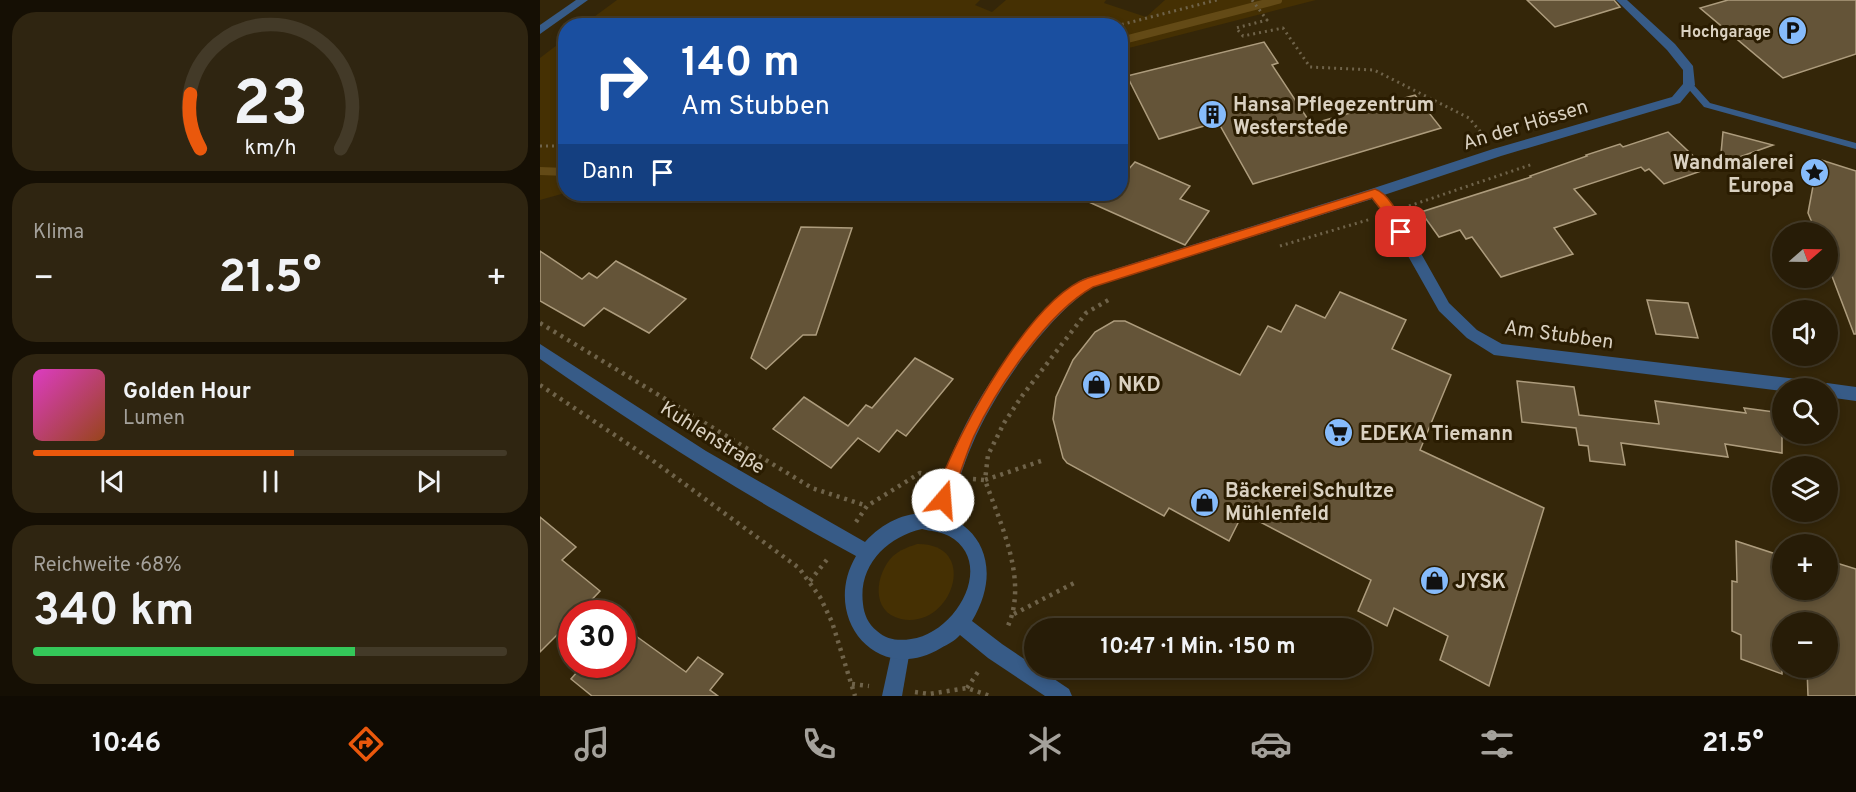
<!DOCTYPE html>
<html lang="de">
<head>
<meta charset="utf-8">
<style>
	:root { --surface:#271c07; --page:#2f2511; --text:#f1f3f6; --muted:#a4a19b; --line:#433a28; --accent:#ea580c }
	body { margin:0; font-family:Overpass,sans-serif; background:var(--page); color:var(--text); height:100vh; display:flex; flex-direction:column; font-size:22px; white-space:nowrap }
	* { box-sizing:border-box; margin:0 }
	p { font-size:20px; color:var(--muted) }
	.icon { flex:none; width:33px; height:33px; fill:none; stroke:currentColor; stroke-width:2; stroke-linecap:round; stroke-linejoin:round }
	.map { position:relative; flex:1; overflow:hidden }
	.panel { display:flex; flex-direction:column; gap:12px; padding:12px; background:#150f04; width:540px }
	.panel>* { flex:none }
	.top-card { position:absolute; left:18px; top:18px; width:570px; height:183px; border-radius:24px; box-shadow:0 3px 9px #0003,0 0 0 2px var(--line); background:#1a4fa0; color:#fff; overflow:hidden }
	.needle { width:39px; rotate:70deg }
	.buttons { position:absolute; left:1232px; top:222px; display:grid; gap:12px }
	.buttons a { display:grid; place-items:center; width:66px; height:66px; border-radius:50%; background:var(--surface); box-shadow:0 3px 9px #0003,0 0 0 2px var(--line); font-size:30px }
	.speed { position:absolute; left:18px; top:600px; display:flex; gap:12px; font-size:30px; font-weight:700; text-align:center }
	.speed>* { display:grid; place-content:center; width:78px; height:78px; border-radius:50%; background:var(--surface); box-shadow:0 3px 9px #0003,0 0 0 2px var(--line); line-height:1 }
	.speed .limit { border:9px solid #d22; background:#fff; color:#111 }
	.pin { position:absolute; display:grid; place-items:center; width:51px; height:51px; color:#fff; margin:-26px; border-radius:12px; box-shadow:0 3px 9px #0006 }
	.me { position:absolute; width:66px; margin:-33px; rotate:18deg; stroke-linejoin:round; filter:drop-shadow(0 0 4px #0008) }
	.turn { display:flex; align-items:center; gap:21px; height:126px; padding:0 24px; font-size:27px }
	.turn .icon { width:78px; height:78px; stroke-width:2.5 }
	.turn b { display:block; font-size:42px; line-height:51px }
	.then { display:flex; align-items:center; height:57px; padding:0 24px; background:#0003; gap:12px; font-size:22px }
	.big { font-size:45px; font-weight:700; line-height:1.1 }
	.panel .card { flex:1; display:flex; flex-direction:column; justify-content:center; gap:9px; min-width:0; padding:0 21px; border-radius:24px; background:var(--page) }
	.panel .dial { align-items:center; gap:0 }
	.dial svg { height:156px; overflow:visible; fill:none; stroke:var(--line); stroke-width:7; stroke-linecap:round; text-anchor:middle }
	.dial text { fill:var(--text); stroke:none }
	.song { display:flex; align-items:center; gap:18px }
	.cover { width:72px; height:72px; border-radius:9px; background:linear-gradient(135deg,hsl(310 70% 55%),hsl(20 70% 35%)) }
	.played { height:6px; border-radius:3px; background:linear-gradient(90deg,var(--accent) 55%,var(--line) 55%) }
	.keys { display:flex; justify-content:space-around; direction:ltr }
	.heat { display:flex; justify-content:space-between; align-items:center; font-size:33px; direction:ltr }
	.charge { height:9px; border-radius:4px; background:linear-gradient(90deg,#34c759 68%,var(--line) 0) }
	.trip { position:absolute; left:484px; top:618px; width:348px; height:60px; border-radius:30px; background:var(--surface); box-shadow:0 3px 9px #0003,0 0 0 2px var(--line); font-weight:700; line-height:60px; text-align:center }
	.dock { display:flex; height:96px; justify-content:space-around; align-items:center; background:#100b03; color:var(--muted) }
	.dock .icon { width:42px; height:42px }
	.dock .current { color:var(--accent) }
	.dock b { font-size:27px; color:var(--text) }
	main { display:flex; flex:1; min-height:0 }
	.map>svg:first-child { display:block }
	.green { fill:#453003 }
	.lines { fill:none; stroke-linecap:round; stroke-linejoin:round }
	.stream { stroke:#634a16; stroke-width:8 }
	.building { fill:#645438; stroke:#ad9c7d; stroke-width:1.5 }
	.path-far1 { stroke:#6f634a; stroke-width:3; stroke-dasharray:2 4; stroke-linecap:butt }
	.path { stroke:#6f634a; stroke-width:4.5; stroke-dasharray:3 5; stroke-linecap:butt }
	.service { fill:#375b87; fill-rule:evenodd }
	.minor { fill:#375b87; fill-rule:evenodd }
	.tertiary { fill:#375b87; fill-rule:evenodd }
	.route { fill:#ea580c; stroke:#983908; stroke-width:1.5 }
	.labels { text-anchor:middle; stroke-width:6; stroke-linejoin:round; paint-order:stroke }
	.far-poi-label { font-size:16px; font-weight:bold; fill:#dad1c1; stroke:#2a1c01; text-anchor:end }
	.poi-label { font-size:20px; font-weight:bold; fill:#dad1c1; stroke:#2a1c01; text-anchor:start }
	.street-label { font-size:20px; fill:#dad1c1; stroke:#2a1c01 }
</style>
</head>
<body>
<main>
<section class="panel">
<div class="card dial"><svg viewBox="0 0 100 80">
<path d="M14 69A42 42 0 1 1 86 69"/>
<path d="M14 69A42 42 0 0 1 9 41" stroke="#ea580c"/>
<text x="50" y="56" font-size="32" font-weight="700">23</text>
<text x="50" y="72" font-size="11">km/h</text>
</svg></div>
<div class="card"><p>Klima</p>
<div class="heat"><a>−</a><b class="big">21.5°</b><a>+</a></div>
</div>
<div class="card">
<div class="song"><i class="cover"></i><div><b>Golden Hour</b><p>Lumen</p></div></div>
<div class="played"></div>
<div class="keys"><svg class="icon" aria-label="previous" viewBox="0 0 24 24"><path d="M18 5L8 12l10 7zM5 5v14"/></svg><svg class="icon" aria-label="pause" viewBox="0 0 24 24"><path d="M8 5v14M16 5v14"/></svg><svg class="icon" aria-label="next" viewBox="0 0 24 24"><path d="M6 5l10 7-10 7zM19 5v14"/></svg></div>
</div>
<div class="card"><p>Reichweite · 68%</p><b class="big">340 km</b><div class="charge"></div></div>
</section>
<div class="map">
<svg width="1316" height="696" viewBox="0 0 1316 696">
	<rect width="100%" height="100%" fill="#342609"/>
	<g class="green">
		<polygon points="77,0 440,0 435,5 452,12 466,0 566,0 564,3 606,17 625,0 776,0 581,50 580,26 43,25"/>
		<polygon points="25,39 25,193 0,200 0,58"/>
		<path d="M377,544c64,-1 35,86 -16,75 -31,-7 -26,-45 -8,-63 7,-6 15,-9 24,-12z"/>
	</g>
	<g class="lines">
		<g class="stream">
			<polyline points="580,41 738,0"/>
			<polyline points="0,171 26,172"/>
		</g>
	</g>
	<g class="building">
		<polygon points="987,0 1074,0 1080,7 1015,27"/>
		<polygon points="1188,0 1316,0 1316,54 1243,78 1160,8"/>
		<polygon points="724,42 738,63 732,65 771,124 875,95 901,128 713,184 678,122 619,139 587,76"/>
		<polygon points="1128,132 1167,169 1124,184 1109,169 1105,171 1101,167 1034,189 1056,214 1014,228 1033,254 961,277 932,237 926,239 920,230 899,237 881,212 991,177 990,176 1047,156 1046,155 1080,144 1083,147"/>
		<polygon points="1183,132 1233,145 1180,164"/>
		<polygon points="1278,159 1316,171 1316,334 1314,334 1287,263 1287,232 1276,232 1268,213"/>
		<polygon points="595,162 650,186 640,199 669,211 645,245 531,194 580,194 580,179"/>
		<polygon points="261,227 312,228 276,335 263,335 226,369 211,358"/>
		<polygon points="0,251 42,279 49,273 57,278 76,261 146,299 109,333 64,308 44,326 0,301"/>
		<polygon points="800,292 866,320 852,349 911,375 880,450 1004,508 949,686 900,660 908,636 854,608 847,626 818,611 831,580 703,513 689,541 629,508 624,516 527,463 523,458 513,419 516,397 533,360 555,332 574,321 585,321 700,375 728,326 741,332 756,305 785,318"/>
		<polygon points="1107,300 1148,303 1158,338 1116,334"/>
		<polygon points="375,358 413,379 366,436 357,430 339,452 318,438 291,468 233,429 264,397 308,426 326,405 332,408"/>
		<polygon points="977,381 1034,387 1039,415 1119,424 1115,401 1206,413 1204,408 1242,413 1242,453 1185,444 1188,457 1081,443 1085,465 1050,461 1048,446 1039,445 1036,428 982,422"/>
		<polygon points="0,517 36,547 22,560 60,591 38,614 32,614 32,620 0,652"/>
		<polygon points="1196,541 1242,556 1242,590 1287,590 1287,560 1316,569 1316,696 1268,696 1267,668 1287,668 1287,622 1242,622 1242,674 1201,659 1201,635 1192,631 1192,581 1197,582"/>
		<polygon points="82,626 146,672 158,657 183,674 170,690 178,696 52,696 31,679 44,664 82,664"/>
	</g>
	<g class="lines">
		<g class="path-far1">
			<polyline points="712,0 727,20 696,28 703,36 743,28 770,67 834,70 929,118 944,136"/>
			<polyline points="576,26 677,0"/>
			<polyline points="0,146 26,146"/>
			<polyline points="869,206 993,164"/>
			<polyline points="740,246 831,219"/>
		</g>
		<g class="path">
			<polyline points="0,323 272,488 327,506"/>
			<polyline points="0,385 112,460 259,568 280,597 292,622 315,696"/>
			<polyline points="501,461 445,480 448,455 464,423 482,396 546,313 570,299"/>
			<path d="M433,479l12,1c16,46 45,103 21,150"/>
			<polyline points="316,522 327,506 380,473 389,475"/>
			<polyline points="270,581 289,557"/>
			<polyline points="474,614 536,582"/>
			<polyline points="312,684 329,686"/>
			<polyline points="427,688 440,669"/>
			<polyline points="375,692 389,694 427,688 450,696"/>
		</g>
		<polygon class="service" points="1149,82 1152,83 1170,103 1316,143 1316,149 1164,107 1145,85"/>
		<g class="minor">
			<polygon points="36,0 48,0 0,34 0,25"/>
			<path d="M1076,0h11l48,44 18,22 2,19 -15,18 -179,53 -117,39 12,14 53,94 28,27 25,14 311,37 5,2 2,4 7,-4 29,4v14l-29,-4v-9h-45v3l-288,-36 -27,-17 -28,-27 -53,-94 -14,-18 -279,88c-47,30 -100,107 -121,158 -12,27 -18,55 -29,82l-6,2 -6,-2 -3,-6c22,-72 45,-119 90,-178 19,-25 38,-48 65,-64l288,-90 122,-40 179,-52 11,-13v-14l-16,-20z"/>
			<polygon points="361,641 368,643 370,650 362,696 342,696 352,650 354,643"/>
		</g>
		<path class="tertiary" d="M0,344l166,107 159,91c61,-67 159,-8 107,79l30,23 67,45 3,7h-27l-57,-38 -28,-23c-5,6 -12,9 -19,13 -64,39 -121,-31 -85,-92 -109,-59 -214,-126 -316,-197zM382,529c8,2 20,3 27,7 47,26 8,97 -38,103 -12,2 -24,1 -34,-8 -9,-7 -13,-17 -14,-27 -5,-39 24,-67 59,-75z"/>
	</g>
	<path class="route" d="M835,189c15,5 25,29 32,43l-1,3h-9l-11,-19 -14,-18 -279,89c-46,26 -96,101 -119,149 -10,23 -16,46 -26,69l-5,2 -6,-2c-5,-12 7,-32 12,-44 22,-50 86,-165 139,-183z"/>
	<defs>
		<symbol id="parking-disc" viewBox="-11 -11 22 22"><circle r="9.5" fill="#86bbfb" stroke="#2a1c01"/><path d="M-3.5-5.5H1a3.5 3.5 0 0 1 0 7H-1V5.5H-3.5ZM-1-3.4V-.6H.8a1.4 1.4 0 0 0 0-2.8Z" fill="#111"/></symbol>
		<symbol id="building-disc" viewBox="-11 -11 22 22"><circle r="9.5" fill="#86bbfb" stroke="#2a1c01"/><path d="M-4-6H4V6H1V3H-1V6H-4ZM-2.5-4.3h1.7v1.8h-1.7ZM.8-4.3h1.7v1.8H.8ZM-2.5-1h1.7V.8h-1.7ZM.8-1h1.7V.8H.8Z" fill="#111"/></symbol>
		<symbol id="sight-disc" viewBox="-11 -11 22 22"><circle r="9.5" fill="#86bbfb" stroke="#2a1c01"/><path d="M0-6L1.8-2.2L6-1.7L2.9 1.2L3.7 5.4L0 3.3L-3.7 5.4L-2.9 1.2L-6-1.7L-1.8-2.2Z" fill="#111"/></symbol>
		<symbol id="shop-disc" viewBox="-11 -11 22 22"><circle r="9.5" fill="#86bbfb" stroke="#2a1c01"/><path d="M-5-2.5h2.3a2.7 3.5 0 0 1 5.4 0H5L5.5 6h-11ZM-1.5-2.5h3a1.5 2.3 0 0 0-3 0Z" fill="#111"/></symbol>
		<symbol id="supermarket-disc" viewBox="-11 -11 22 22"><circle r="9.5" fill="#86bbfb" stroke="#2a1c01"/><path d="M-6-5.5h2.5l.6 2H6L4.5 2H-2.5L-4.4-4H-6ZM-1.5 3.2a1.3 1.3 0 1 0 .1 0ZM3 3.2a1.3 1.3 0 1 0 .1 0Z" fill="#111"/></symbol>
	</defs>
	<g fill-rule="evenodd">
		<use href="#parking-disc" x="1236" y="14" width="33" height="33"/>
		<use href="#building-disc" x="656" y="98" width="33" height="33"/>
		<use href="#sight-disc" x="1258" y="156" width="33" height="33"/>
		<use href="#shop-disc" x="540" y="368" width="33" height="33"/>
		<use href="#supermarket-disc" x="782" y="416" width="33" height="33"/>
		<use href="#shop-disc" x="648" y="486" width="33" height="33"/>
		<use href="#shop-disc" x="878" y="564" width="33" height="33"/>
	</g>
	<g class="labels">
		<g class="far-poi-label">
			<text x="1231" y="37">Hochgarage</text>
		</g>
		<g class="poi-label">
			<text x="693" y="111">Hansa Pflegezentrum<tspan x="693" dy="23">Westerstede</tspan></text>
			<text x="1254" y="169" text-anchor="end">Wandmalerei<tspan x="1254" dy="23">Europa</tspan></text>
			<text x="578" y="391">NKD</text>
			<text x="820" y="440">EDEKA Tiemann</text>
			<text x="685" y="497">Bäckerei Schultze<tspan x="685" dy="23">Mühlenfeld</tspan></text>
			<text x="915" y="588">JYSK</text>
		</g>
		<g class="street-label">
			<text transform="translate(985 124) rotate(-17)" y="7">An der Hössen</text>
			<text transform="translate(1019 334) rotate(8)" y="7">Am Stubben</text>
			<text transform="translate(173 437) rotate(32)" y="7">Kuhlenstraße</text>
		</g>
	</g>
</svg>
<div class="buttons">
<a><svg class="needle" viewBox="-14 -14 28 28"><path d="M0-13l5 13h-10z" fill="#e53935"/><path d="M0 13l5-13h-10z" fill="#a4a19b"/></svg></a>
<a><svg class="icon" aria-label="sound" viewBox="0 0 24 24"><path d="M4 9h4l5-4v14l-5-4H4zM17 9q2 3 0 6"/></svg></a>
<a><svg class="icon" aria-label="search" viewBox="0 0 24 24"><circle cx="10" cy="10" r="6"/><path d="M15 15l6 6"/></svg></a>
<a><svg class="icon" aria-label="layers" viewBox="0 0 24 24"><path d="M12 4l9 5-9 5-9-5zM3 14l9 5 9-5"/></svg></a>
<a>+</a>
<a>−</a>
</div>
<div class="speed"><div class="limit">30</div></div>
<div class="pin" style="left:861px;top:232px;background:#d93025"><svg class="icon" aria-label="arrive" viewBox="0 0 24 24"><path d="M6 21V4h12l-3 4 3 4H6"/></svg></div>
<svg class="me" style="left:403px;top:500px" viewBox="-20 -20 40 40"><circle r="19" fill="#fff"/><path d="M0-13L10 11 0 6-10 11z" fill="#ea580c"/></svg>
<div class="trip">10:47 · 1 Min. · 150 m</div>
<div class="top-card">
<div class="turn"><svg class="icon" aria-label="right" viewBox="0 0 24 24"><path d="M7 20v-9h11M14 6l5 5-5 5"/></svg><div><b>140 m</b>Am Stubben</div></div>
<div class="then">Dann<svg class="icon" aria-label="arrive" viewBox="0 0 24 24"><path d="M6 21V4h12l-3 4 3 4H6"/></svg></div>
</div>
</div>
</main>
<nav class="dock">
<b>10:46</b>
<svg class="icon current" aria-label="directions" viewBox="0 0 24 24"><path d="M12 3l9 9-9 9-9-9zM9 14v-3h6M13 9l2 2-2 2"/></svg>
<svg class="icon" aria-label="music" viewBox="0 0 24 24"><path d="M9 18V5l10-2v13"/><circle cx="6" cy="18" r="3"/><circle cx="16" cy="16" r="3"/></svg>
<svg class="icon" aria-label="phone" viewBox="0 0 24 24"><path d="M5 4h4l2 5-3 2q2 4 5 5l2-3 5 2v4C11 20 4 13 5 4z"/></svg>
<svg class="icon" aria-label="climate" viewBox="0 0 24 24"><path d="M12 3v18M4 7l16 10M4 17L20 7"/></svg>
<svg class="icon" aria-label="car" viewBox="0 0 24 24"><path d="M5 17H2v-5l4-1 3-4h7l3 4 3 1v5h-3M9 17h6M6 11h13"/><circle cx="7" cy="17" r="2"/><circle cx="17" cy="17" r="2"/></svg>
<svg class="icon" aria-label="filters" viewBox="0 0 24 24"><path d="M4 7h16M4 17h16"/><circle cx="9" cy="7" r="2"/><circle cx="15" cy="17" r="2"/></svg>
<b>21.5°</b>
</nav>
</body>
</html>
